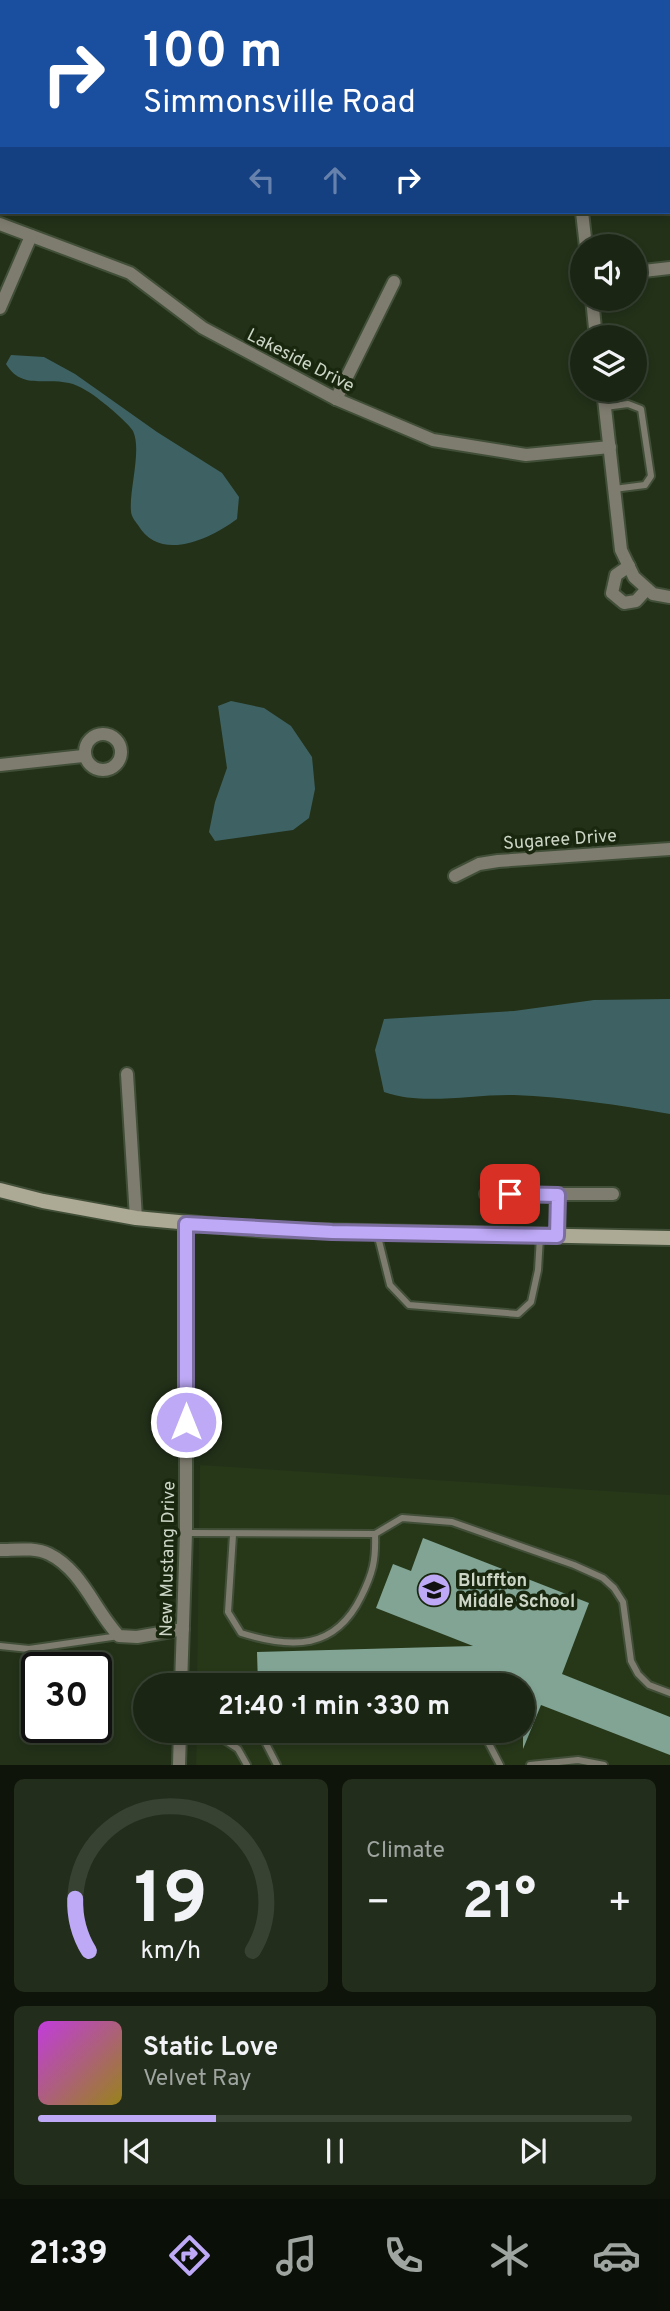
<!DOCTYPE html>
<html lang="en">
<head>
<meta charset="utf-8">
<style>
	:root { --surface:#1a2513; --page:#232d1c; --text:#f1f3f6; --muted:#9fa5a0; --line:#384233; --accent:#bda9f5 }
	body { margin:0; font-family:Overpass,sans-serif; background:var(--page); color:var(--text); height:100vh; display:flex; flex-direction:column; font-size:26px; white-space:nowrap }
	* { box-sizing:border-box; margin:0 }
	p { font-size:23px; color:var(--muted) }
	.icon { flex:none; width:38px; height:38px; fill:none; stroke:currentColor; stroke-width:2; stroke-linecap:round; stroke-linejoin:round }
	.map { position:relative; height:1765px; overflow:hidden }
	.panel { display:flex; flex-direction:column; gap:14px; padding:14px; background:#0e140a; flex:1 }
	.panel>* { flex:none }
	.hud { position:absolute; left:0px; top:0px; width:670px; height:214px; box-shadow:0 4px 10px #0003,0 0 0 2px var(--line); background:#1a4fa0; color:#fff; overflow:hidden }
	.tools { position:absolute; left:570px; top:234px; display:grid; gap:14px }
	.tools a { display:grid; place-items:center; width:77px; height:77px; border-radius:50%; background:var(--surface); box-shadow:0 4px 10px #0003,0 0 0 2px var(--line); font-size:35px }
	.speed { position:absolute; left:21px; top:1652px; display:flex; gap:14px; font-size:35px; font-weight:700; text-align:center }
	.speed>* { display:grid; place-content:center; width:91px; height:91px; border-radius:50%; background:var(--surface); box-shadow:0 4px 10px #0003,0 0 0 2px var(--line); line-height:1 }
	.speed .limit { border:4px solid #111; border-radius:10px; background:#fff; color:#111 }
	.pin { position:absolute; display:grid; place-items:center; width:60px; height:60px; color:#fff; margin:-30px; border-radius:14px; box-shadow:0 4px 10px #0006 }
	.me { position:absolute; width:77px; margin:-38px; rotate:0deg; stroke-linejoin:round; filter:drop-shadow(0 0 5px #0008) }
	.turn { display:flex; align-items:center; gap:24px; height:147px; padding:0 28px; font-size:32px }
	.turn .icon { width:91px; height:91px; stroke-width:2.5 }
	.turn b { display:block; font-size:49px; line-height:60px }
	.lanes { display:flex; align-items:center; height:66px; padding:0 28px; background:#0003; justify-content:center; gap:35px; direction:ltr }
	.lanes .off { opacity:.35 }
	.big { font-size:52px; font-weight:700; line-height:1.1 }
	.panel .widget { flex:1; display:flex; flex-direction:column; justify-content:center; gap:10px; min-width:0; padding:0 24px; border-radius:10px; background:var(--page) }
	.panel .dial { align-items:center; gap:0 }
	.dial svg { height:182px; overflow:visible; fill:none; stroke:var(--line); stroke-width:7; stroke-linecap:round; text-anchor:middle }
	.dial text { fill:var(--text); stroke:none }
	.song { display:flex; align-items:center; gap:21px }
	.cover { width:84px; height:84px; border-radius:10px; background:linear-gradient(135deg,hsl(290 70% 55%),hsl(50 70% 35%)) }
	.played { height:7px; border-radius:4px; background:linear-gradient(90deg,var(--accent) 30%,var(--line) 30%) }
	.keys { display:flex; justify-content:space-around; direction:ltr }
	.heat { display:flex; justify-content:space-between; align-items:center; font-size:38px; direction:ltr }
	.panel .tiles { flex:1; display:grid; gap:14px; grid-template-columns:1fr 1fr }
	.widget:last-child { grid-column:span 2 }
	.trip { position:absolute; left:133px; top:1673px; width:402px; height:70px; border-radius:35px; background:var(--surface); box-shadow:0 4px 10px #0003,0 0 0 2px var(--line); font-weight:700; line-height:70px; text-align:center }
	.dock { display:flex; height:112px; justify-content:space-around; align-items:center; background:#0a0f08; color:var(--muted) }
	.dock .icon { width:49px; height:49px }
	.dock .current { color:var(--accent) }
	.dock b { font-size:32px; color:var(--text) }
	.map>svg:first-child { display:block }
	.built { fill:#273819 }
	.water { fill:#3e6263 }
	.building { fill:#81a494 }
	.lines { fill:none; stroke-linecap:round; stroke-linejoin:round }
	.lane-casing { stroke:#424f38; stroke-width:10 }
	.street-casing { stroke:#424f38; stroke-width:16 }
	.secondary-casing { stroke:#424f38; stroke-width:18 }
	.lane { stroke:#7e7c6f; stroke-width:6 }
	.street { stroke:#7e7c6f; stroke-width:12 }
	.secondary { stroke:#aca995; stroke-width:14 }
	.route-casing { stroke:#7b6e9f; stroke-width:18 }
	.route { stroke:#bda9f5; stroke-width:12 }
	.labels { text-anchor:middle; stroke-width:7; stroke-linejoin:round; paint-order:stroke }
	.street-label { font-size:18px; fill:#cdd6c6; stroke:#1a270f }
	.poi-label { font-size:18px; font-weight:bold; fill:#cdd6c6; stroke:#1a270f; text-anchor:start }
</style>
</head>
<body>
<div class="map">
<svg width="670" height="1765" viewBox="0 0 670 1765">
	<rect width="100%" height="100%" fill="#233119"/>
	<g class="built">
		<polygon points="76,0 537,0 538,2 79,2"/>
		<polygon points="200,1465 670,1495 670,1765 196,1765 197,1731 523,1731 523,1685 197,1685"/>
	</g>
	<g class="water">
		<path d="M11,355l33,2 31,17 82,58 65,41 17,24 -2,22c-27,20 -77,44 -99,6 -3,-4 -7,-9 -7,-14 -2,-21 11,-61 2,-80 -4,-7 -25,-25 -32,-30 -8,-7 -22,-16 -32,-18 -25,-6 -47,7 -63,-19z"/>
		<polygon points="231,701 264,708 291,726 312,757 315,789 309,818 293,830 215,841 209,832 215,802 227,768 218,706"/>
		<path d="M670,999v115c-51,-9 -104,-17 -156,-19 -43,-1 -90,11 -130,-3l-9,-42 9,-31 130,-8 80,-11z"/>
	</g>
	<polygon class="building" points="423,1538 589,1603 562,1674 670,1717 670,1755 541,1705 523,1749 523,1685 258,1685 257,1652 473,1646 376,1608 393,1564 411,1571"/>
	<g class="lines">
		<defs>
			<g id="lane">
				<polyline points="476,0 476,2"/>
				<polyline points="605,407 628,404 641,409 651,476 645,485 614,489"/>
				<polyline points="377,1233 390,1285 409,1305 518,1314 531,1302 538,1270 540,1237"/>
				<path d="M186,1533l189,1c1,26 -2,39 -14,63 -26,53 -69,52 -120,36l-13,-21 5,-77"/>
				<polyline points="375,1534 402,1518 452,1522 574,1565 603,1578 614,1588 623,1602 631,1661 638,1674 649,1685 670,1693"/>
				<polyline points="0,1646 29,1649 119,1636"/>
				<polyline points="471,1731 487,1740 500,1765"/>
				<polyline points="260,1732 277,1765"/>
				<polyline points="214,1733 238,1749 247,1765"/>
				<polyline points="179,1734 293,1731"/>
				<polyline points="530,1765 578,1760 604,1765"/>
			</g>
			<g id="street">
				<polyline points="559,0 559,2"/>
				<polyline points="582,212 586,247"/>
				<polyline points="0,224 130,273 203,328 336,399 433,440 526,455 610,447"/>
				<polyline points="635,272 670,268"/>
				<polyline points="592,299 596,338"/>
				<polyline points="0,308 31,236"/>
				<polyline points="603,390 621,550 634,577 653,594 670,597"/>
				<polyline points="336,399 394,282"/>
				<polyline points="629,566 616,575 612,593 624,603 636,601 647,589"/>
				<circle cx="103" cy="752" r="18"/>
				<polyline points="0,765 83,756"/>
				<polyline points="455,876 479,864 498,861 670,849"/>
				<polyline points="127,1074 136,1218"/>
				<polyline points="486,1194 613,1194"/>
				<polyline points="557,1236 558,1195"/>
				<path d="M0,1550c15,0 35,-3 49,4 33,16 46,57 70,82l18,1 46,-8"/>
				<polyline points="181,1685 186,1533 186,1224"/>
				<polyline points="179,1765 180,1731"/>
			</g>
			<polyline id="secondary" points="0,1190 43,1201 136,1218 264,1230 670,1238"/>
		</defs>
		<use href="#lane" class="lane-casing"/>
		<use href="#street" class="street-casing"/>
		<use href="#secondary" class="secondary-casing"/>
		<use href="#lane" class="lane"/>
		<use href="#street" class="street"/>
		<use href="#secondary" class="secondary"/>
	</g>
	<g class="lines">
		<defs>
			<polyline id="route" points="186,1422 186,1224 332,1232 557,1236 558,1195 510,1194"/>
		</defs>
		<use href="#route" class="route-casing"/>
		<use href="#route" class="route"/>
	</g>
	<defs>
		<symbol id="school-disc" viewBox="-11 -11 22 22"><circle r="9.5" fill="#bda9f5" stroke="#1a270f"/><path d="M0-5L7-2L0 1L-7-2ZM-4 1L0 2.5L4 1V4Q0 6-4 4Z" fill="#111"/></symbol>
	</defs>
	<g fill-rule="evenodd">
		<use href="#school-disc" x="415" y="1571" width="38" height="38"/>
	</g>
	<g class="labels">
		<g class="street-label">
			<text transform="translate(301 360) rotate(27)" y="6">Lakeside Drive</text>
			<text transform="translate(560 839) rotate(-4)" y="6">Sugaree Drive</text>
			<text transform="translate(167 1559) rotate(-89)" y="6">New Mustang Drive</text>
		</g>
		<g class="poi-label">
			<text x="458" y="1586">Bluffton<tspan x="458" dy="21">Middle School</tspan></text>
		</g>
	</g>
</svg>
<div class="tools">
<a><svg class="icon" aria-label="sound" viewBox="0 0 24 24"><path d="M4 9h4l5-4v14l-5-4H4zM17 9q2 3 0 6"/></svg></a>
<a><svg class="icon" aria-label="layers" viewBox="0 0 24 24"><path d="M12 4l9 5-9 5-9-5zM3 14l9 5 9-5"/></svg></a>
</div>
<div class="speed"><div class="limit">30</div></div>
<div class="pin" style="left:510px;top:1194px;background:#d93025"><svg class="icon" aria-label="arrive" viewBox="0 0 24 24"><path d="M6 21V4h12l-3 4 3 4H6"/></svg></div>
<svg class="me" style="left:186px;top:1422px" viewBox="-20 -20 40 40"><circle r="17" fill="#bda9f5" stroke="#fff" stroke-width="3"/><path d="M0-11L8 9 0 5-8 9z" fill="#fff"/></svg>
<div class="trip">21:40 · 1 min · 330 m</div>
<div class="hud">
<div class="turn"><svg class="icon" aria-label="right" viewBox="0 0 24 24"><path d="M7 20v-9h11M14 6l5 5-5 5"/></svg><div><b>100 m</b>Simmonsville Road</div></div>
<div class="lanes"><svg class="icon off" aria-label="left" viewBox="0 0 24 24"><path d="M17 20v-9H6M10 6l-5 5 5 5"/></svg><svg class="icon off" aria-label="ahead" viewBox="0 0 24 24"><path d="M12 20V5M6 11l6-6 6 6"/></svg><svg class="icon" aria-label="right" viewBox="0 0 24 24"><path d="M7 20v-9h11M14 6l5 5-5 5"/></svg></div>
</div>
</div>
<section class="panel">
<div class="tiles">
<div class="widget dial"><svg viewBox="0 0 100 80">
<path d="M14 69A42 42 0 1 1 86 69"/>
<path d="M14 69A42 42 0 0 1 8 46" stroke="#bda9f5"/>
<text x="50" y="56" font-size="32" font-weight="700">19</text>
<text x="50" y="72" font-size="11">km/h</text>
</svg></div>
<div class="widget"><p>Climate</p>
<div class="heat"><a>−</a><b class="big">21°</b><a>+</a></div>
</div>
<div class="widget">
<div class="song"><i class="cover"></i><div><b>Static Love</b><p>Velvet Ray</p></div></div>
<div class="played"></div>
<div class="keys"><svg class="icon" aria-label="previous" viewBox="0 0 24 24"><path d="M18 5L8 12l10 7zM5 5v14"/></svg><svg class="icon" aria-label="pause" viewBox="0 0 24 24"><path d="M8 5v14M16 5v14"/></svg><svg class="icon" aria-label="next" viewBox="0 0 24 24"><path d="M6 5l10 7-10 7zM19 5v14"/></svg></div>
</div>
</div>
</section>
<nav class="dock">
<b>21:39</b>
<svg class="icon current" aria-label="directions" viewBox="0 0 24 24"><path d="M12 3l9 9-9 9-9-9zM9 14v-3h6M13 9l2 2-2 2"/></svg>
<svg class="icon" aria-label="music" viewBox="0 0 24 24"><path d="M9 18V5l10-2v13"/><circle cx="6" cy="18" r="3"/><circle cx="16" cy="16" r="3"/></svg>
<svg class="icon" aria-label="phone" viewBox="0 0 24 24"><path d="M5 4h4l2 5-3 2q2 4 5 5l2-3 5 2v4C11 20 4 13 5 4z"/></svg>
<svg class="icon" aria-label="climate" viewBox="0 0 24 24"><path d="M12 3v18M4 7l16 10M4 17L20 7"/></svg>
<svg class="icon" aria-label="car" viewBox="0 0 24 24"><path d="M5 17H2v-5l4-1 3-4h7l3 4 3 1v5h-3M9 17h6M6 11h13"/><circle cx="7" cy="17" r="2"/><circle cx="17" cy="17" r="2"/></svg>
</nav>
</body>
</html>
